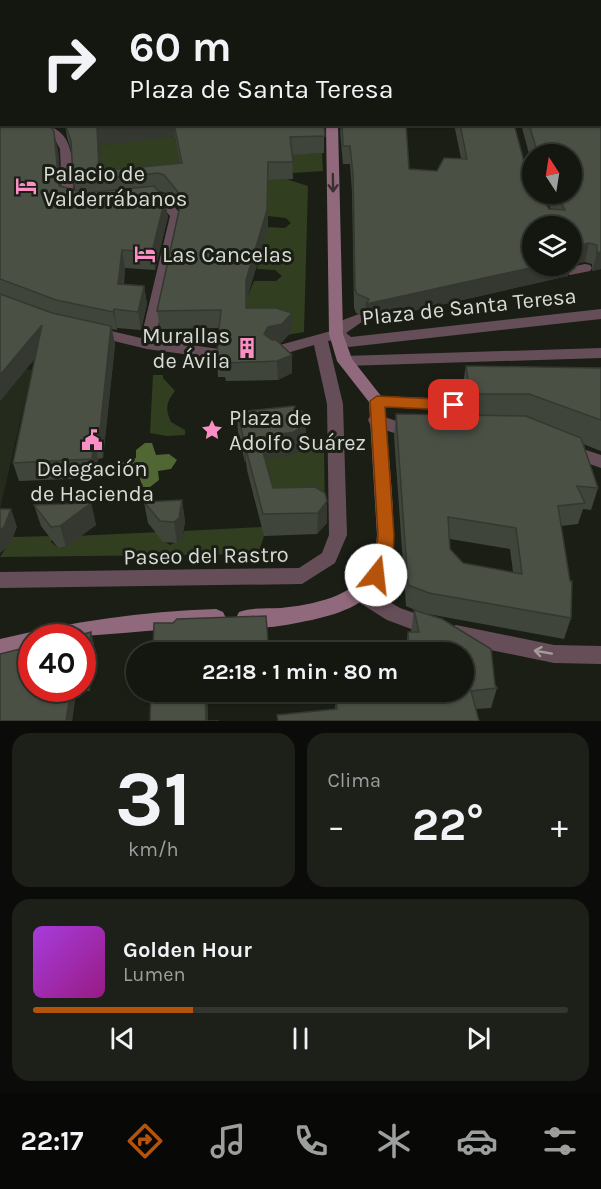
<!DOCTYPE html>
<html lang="es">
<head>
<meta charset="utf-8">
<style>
	:root { --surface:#141610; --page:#1d1f19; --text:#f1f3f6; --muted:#9d9f9f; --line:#333530; --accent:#b45309 }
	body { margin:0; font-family:Karla,sans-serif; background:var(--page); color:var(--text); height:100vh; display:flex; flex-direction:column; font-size:22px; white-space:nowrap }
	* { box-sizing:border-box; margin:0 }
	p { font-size:20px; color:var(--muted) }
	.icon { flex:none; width:33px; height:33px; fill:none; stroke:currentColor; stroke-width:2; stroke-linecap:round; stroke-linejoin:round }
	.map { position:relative; height:721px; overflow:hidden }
	.sheet { display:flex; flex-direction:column; gap:12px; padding:12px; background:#0b0c09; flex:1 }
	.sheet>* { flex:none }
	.banner { position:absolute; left:0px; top:0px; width:602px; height:126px; box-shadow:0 2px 4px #0004,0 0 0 2px var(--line); background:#141610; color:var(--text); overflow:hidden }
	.needle { width:39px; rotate:348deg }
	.controls { position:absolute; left:522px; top:144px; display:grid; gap:12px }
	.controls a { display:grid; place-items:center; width:60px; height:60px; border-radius:50%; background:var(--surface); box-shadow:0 2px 4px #0004,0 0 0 2px var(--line); font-size:30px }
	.speed { position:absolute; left:18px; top:624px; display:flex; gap:12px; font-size:30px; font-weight:700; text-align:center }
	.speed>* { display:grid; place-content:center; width:78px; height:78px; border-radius:50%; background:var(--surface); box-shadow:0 2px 4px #0004,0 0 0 2px var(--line); line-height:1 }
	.speed .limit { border:9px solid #d22; background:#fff; color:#111 }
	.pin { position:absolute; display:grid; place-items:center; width:51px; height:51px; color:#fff; margin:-26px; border-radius:12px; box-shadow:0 3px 9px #0006 }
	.me { position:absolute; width:66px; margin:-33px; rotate:16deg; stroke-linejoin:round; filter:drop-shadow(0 0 4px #0008) }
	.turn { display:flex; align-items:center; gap:21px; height:126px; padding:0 30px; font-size:27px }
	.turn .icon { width:78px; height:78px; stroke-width:2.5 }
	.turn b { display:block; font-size:42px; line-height:51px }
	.big { font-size:45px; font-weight:700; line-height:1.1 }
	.sheet .widget { flex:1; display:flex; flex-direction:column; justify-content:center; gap:9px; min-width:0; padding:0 21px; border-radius:18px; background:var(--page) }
	.sheet .dial { align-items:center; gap:0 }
	.dial b { font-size:78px; line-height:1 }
	.song { display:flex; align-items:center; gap:18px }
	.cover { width:72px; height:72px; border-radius:9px; background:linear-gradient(135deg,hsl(280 70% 55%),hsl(310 70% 35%)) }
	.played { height:6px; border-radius:3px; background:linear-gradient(90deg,var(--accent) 30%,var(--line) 30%) }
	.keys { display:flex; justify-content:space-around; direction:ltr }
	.heat { display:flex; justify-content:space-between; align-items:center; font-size:33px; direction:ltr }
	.sheet .tiles { flex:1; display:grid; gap:12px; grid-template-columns:1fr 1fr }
	.widget:last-child { grid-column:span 2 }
	.trip { position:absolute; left:126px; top:642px; width:348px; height:60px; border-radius:30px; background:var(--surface); box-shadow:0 2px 4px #0004,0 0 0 2px var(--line); font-weight:700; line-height:60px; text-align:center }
	.menu { display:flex; height:96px; justify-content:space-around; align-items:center; background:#080906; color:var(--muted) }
	.menu .icon { width:42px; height:42px }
	.menu .current { color:var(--accent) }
	.menu b { font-size:27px; color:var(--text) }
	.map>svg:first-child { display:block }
	.built { fill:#242a1c }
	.green { fill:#313f20 }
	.water { fill:#516733 }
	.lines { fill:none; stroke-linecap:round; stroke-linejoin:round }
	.street { fill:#664e59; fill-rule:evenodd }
	.secondary { fill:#906a7c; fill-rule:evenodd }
	.wall { fill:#40453b; fill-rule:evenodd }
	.shaded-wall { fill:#343830 }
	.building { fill:#4b5045; stroke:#343830; stroke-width:1.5; fill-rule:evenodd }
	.oneway { stroke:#38312f }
	.oneway2 { stroke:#a59c9d }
	.route { fill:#b45309; stroke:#753606; stroke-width:1.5 }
	.labels { text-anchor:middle; stroke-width:6; stroke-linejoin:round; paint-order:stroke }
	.poi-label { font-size:22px; fill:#d8dbd5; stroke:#1a1e15; text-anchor:start }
	.street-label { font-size:22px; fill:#d8dbd5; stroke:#1a1e15 }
</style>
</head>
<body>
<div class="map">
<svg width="601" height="721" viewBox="0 0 601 721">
	<rect width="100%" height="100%" fill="#1a1e15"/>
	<polygon class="built" points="0,363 32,370 0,509"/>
	<g class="green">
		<polygon points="175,137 184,180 102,189 100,145"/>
		<polygon points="279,148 306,154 322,153 323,171 292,173"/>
		<polygon points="286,179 308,186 304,332 287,335 247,326 247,298 254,281 276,281 282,276 275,270 257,269 266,227 285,228 291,223 286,218 268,216 268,180"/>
		<path d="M153,375h10v3l12,13c-9,11 -10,18 -4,31l14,8v5l-18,1 -17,-3z"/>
		<polygon points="306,445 324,445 325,514 274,509 260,460 294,454"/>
		<polygon points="263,527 264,536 258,554 0,557 13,537 53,536 51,542 58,548 66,547 74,536 161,532 161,539 170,545 182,539 184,531"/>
	</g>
	<polygon class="water" points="145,443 152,443 156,455 169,454 177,460 171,469 158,471 159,480 150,487 143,487 138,474 128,476 119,469 121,463 136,458 136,450"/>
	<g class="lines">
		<g class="street">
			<path d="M32,124c46,0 40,38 42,73l7,1v6l-13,-1 -6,-4 -2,-50 -7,-13z"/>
			<polygon points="160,193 164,194 182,216 155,340 219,349 226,354 224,358 219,359 147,349 89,335 87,332 94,327 141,338 170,216 157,201 147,201 145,198 147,195"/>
			<polygon points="585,264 590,265 592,268 590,271 570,275 563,271 565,268"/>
			<polygon points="601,309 601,319 349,347 334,340 328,341 343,404 347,535 335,563 302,584 0,588 0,572 299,568 322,553 329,535 327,404 314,345 274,357 267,352 269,348 331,331 343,320 359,314 366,319 346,333 351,337"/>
			<polygon points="601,348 601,358 345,366 337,361 345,356"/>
			<path d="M376,414l29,10 15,2 2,4 -2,4c-17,5 -34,-4 -50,-10l-2,-4 2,-4z"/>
			<polygon points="568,444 601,455 601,468 562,454 560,450 562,446"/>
			<polygon points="359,584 400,608 437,621 440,627 437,633 430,636 387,620 352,598 350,592 352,586"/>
			<polygon points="456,625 554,645 601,646 601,664 554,663 456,643 449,640 446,634 449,628"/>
		</g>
		<g class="secondary">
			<polygon points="291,0 301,0 301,2 292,2"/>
			<path d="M326,124h12l5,210 9,25 29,37 73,3 6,2 2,4 -2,4 -6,2 -69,-4c2,29 5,58 7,88 5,71 -1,108 -80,125 -21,4 -52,12 -73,4l-3,-6 3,-6c13,-5 28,-3 42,-4 30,-3 74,-11 90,-41 5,-9 5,-22 6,-32l-8,-133 -32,-41 -8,-27z"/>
			<path d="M216,609l7,3 3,6 -3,6 -7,3c-62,1 -123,11 -184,11v11l-32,8v-18c71,-17 142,-28 216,-30z"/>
		</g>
	</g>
	<g class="wall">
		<path d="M0,0h204l-5,2h-197v122l56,26 3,36 14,4 -2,-12 -2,-28 -4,-13 -2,-13h259v29l-32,2 1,24 -25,1v48l-21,70v10l45,5v18l-10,11 -3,1 13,30 -14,7 -52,1 -1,-4h-7l-1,-18 3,-17 -1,-14 -59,1 -3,-18 22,-102 -13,-16 -7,-2 9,26 -13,53 -30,-2 -1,16 20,2 3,18 -6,26 -24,-2v2l-5,-1 3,15 -12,114 -5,1 -2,19 -77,3 -6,-18 22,-105 -35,43zM175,137l5,26 -79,8 -1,-26z"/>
		<polygon points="303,0 601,0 601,269 592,271 592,264 585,262 572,226 568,276 365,322 366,317 356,313 354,308 352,192 350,164 343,164 340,132 341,124 406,124 409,169 437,171 461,158 454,124 514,124 527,173 549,209 551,209 543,194 572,194 572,154 532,154 532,165 521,124 600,124 600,2 326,2"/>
		<path d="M466,366l135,2v83l-18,-7 15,44 -7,22 -8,-1 -5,15 -17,2 10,92 -7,21 -136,-25 69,74 -6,20 -15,1 -141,1 1,-15 128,-3v-40h-59l3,-20h3l3,-22 8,3 -16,-7 -12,-170 2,-22 68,1 -3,-22zM450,539l60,10 3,23 -50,-9 -13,-14z"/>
		<polygon points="237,412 306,423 306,445 294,454 265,459 273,488 315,487 327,523 317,534 264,536 247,470 246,462 245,462 238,434"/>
		<polygon points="182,500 185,522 182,539 177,543 163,542 148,523 144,502"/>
		<polygon points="91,503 96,525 66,547 58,548 41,526 34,505"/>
		<polygon points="266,616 268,652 153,652 173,623"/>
		<polygon points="91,632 94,645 90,691 76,692 72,721 0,721 32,688 82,688 82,638"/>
		<polygon points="151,692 230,692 230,695 207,696 208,721 150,721"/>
	</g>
	<g class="shaded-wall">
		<polygon points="127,124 174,124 175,137 100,145 102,179 99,171 97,128"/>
		<polygon points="54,132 58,150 62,203 59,186"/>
		<polygon points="268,162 268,228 247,298 247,326 246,280"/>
		<polygon points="165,199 168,217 155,270 152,252"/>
		<polygon points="589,243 585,262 572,265 572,247"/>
		<polygon points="122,250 125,268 121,302 118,284"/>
		<polygon points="601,252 601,269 592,271 597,253"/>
		<polygon points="539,266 571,266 568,276 365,322 366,304"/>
		<polygon points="144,286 147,304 141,330 138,312"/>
		<polygon points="114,309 117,328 117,330 113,312"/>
		<polygon points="292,313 292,331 282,342 268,346 264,334 268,327"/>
		<polygon points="42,325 47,344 0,401 0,375"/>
		<polygon points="111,326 115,344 103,458 99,440"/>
		<polygon points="292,355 292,373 278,380 277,361"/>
		<polygon points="306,423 306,445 294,454 249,461 246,449 246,462 245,462 244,440"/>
		<polygon points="94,440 98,459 96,478 92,459"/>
		<polygon points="182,500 185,522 182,539 177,543 174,522"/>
		<polygon points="327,501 327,523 317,534 318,513"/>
		<polygon points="91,503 96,525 66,547 60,526"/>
		<polygon points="11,509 17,527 10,545 0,553 0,530"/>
		<polygon points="91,632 94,645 90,691 86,678"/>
		<polygon points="71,688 75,688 76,692 72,721 66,721"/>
		<polygon points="205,692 206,692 207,696 208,721 206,721"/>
	</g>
	<g class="building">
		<polygon points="0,0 194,0 194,2 2,2 2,103 0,103"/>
		<rect x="233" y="0" width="53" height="2"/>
		<polygon points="331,0 601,0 601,105 600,105 600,2 331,2"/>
		<polygon points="0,111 2,111 2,124 50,124 54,132 59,186 86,193 154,186 165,199 152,252 122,250 118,284 144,286 138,312 114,309 113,312 56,300 0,279"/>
		<polygon points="600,111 601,111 601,252 597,253 597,245 589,243 572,247 572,226 532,226 532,266 539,266 366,304 369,299 357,294 355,289 353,174 350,146 343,146 342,124 406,124 409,169 437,171 444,158 467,159 460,124 514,124 527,173 532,181 532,194 540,194 549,209 565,210 556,194 572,194 572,154 538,154 529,124 600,124"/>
		<polygon points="65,124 127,124 97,128 99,171 182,163 174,124 324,124 325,136 290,137 293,162 268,162 267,210 246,280 246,308 276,308 292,313 282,324 268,327 264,334 272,340 276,340 292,355 277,361 225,363 224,359 217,359 218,343 225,341 227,335 219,329 221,310 157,311 182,197 164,175 158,173 86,180 73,178 71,141"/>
		<polygon points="0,294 52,313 111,326 99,440 94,440 92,459 13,463 42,325 0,375"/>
		<polygon points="466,366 601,368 601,420 529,394 470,394"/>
		<polygon points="294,406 303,412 306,423 294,432 244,440 237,412"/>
		<path d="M396,414l130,2 55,22 17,50 -21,-2 8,17 -27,3 12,75h2l-1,37 -142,-25 -21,-8zM448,517l68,11 6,46 -59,-11 -13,-14z"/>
		<polygon points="261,445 273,488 315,487 325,493 327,501 318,513 263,514 246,449"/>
		<polygon points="182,500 179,518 174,522 160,521 144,502"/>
		<polygon points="91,503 60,526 51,527 34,505"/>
		<polygon points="0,509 11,509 4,527 0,530"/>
		<polygon points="414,610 442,619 491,649 495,685 497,688 471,691 479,721 278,721 277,715 337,709 336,695 371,692 464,692 464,652 409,652 408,632 419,632"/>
		<polygon points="266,616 268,642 226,644 226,652 153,652 154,623 173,623 177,619"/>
		<polygon points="91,632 86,678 82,679 82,638 68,638"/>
		<polygon points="32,646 32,688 71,688 66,721 0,721 0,654"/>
		<polygon points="151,692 205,692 206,721 219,721 150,721"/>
	</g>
	<defs><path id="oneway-shaft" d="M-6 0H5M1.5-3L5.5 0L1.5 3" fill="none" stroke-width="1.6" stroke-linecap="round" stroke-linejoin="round" transform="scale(1.5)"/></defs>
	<use class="oneway" href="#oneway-shaft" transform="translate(333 183) rotate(89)"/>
	<use class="oneway2" href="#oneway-shaft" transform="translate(543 652) rotate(-170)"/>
	<polygon class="route" points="377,396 454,400 461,405 454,410 385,407 394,535 393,556 382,580 376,582 371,580 368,575 376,556 378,535 370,401"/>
	<defs>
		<symbol id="hotel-bare" viewBox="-9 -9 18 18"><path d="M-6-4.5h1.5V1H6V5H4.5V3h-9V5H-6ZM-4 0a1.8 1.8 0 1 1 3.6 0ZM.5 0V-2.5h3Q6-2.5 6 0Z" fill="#fb8fc5" stroke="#1a1e15" stroke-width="2.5" paint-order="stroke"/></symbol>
		<symbol id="building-bare" viewBox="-9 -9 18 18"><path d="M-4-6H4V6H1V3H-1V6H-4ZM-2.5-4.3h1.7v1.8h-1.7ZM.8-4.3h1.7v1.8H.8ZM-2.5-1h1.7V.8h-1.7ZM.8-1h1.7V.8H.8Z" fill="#fb8fc5" stroke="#1a1e15" stroke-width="2.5" paint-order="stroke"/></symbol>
		<symbol id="sight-bare" viewBox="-9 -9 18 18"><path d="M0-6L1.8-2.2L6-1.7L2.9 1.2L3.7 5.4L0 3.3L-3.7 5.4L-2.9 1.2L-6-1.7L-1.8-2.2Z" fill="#fb8fc5" stroke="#1a1e15" stroke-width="2.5" paint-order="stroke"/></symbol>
		<symbol id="civic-bare" viewBox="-9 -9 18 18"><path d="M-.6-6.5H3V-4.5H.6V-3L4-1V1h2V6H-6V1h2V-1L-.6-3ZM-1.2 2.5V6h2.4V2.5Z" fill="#fb8fc5" stroke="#1a1e15" stroke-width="2.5" paint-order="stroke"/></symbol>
	</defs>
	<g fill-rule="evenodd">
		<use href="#hotel-bare" x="11" y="171" width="30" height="30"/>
		<use href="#hotel-bare" x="130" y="239" width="30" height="30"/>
		<use href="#building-bare" x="232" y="333" width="30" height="30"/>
		<use href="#sight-bare" x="197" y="415" width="30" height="30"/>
		<use href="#civic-bare" x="77" y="425" width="30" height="30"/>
	</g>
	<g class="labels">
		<g class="poi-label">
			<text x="43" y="181">Palacio de<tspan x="43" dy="25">Valderrábanos</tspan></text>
			<text x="162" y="262">Las Cancelas</text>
			<text x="230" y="343" text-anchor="end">Murallas<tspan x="230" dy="25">de Ávila</tspan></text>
			<text x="229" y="425">Plaza de<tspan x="229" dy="25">Adolfo Suárez</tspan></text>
			<text x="92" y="476" text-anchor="middle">Delegación<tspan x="92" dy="25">de Hacienda</tspan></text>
		</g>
		<g class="street-label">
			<text transform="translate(469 306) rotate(-6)" y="8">Plaza de Santa Teresa</text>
			<text transform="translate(206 555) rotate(-1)" y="8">Paseo del Rastro</text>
		</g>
	</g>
</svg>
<div class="controls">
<a><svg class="needle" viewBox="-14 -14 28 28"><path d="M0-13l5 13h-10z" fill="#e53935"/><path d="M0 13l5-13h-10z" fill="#9d9f9f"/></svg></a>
<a><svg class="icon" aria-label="layers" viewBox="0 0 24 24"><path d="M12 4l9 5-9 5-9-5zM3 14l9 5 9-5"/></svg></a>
</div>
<div class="speed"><div class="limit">40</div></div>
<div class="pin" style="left:454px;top:405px;background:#d93025"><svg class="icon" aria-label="arrive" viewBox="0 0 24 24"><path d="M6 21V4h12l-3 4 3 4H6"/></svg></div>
<svg class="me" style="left:376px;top:575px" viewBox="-20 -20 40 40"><circle r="19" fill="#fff"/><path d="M0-13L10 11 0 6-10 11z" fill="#b45309"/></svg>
<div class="trip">22:18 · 1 min · 80 m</div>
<div class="banner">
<div class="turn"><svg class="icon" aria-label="right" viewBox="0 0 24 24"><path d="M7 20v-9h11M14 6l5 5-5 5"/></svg><div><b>60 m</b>Plaza de Santa Teresa</div></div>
</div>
</div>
<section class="sheet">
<div class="tiles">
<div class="widget dial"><b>31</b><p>km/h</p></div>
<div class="widget"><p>Clima</p>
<div class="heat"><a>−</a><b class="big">22°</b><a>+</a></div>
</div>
<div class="widget">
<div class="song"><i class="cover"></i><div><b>Golden Hour</b><p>Lumen</p></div></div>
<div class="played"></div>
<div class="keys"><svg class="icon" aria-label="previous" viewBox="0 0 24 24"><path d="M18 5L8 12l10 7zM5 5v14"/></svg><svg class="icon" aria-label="pause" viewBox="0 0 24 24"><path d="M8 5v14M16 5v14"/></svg><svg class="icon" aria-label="next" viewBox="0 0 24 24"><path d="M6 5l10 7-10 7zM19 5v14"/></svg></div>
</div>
</div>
</section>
<nav class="menu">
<b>22:17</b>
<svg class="icon current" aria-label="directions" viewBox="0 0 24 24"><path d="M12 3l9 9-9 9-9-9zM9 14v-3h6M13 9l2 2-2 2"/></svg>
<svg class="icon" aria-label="music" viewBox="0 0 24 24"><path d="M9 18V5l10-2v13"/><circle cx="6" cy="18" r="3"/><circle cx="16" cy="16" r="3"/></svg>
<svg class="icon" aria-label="phone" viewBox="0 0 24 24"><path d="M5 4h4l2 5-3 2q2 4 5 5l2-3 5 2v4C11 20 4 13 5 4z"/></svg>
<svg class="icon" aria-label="climate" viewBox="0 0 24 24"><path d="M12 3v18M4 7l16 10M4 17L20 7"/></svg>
<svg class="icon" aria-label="car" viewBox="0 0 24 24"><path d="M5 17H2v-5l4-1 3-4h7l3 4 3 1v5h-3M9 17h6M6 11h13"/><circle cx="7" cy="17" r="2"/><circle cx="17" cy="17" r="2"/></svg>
<svg class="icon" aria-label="filters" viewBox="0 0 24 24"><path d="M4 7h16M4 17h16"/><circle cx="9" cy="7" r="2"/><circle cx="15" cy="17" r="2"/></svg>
</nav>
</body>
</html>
